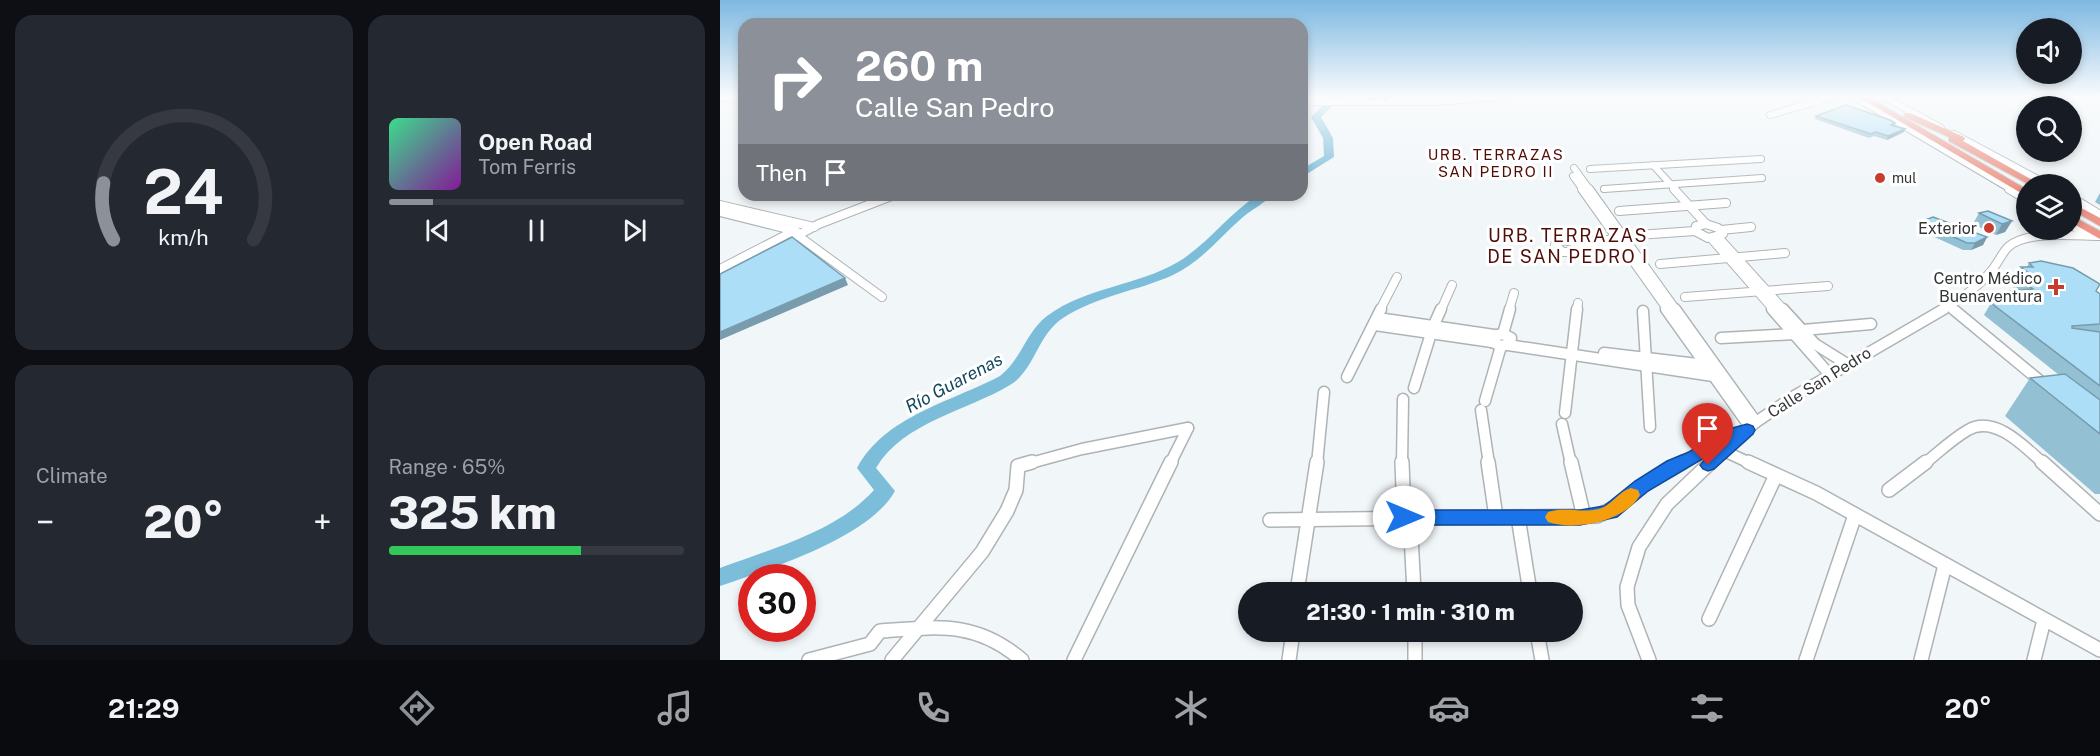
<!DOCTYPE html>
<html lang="en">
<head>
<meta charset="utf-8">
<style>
	:root { --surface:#171b24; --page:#242831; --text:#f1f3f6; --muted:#9ea1a6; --line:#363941; --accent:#8c9099 }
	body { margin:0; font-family:"Public Sans",sans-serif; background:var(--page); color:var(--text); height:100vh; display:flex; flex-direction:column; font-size:22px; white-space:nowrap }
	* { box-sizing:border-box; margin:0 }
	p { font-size:20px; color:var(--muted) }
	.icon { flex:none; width:33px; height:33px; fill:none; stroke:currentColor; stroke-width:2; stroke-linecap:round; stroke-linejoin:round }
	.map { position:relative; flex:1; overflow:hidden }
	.panel { display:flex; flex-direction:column; gap:15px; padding:15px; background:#0d0f14; width:720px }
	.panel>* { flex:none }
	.hud { position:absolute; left:18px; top:18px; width:570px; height:183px; border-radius:18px; box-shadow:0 3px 9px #0003; background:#8c9099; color:#fff; overflow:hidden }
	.tools { position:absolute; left:1296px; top:18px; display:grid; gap:12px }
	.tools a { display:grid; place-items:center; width:66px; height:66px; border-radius:50%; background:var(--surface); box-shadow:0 3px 9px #0003; font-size:30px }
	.speed { position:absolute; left:18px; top:564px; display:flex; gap:12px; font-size:30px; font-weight:700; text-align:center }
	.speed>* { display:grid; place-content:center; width:78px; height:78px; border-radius:50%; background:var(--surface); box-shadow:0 3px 9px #0003; line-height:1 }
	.speed .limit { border:9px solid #d22; background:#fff; color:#111 }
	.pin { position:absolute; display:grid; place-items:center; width:51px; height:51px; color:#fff; margin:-62px -26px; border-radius:50% 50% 50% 0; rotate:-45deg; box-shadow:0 0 6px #0007 }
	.pin .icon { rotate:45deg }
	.me { position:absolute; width:66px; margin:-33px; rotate:90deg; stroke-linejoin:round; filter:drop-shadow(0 0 4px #0008) }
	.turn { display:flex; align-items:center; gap:21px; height:126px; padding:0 18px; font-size:27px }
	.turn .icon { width:78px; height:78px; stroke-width:2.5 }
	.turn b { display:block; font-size:42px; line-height:51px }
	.then { display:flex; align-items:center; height:57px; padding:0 18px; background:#0003; gap:12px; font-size:22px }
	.big { font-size:45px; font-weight:800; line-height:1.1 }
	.panel .card { flex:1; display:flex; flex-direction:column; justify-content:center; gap:9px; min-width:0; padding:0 21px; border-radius:18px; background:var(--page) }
	.panel .dial { align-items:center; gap:0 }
	.dial svg { height:156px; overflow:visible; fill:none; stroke:var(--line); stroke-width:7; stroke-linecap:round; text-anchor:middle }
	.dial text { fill:var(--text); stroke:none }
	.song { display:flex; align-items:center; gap:18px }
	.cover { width:72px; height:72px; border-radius:9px; background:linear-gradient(135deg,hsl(150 70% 55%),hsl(290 70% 35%)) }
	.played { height:6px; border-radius:3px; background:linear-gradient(90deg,var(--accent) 15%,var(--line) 15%) }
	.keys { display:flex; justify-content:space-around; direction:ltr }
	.heat { display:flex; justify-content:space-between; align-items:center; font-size:33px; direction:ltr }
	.charge { height:9px; border-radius:4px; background:linear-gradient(90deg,#34c759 65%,var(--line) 0) }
	.panel .tiles { flex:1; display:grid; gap:15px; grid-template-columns:repeat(2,1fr) }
	.trip { position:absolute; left:518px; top:582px; width:345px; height:60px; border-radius:30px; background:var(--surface); box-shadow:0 3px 9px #0003; font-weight:800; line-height:60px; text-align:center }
	.menu { display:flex; height:96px; justify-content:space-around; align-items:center; background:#090b0e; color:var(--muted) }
	.menu .icon { width:42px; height:42px }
	.menu .selected { color:var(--accent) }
	.menu b { font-size:27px; color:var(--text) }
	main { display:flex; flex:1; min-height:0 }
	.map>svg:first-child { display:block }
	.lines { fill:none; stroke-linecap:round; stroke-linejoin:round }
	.river { fill:#7cbdda; fill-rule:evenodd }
	.minor-far3-casing { stroke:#aeb3b6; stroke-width:8 }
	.minor-far2-casing { stroke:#aeb3b6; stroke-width:10 }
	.minor-far1-casing { stroke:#aeb3b6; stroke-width:13 }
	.minor-casing { stroke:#aeb3b6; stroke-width:16 }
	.highway-casing { stroke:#d2d3d3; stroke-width:2 }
	.minor-far3 { stroke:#fff; stroke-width:6 }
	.minor-far2 { stroke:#fff; stroke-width:8 }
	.minor-far1 { stroke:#fff; stroke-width:10 }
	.minor { stroke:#fff; stroke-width:13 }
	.highway { fill:#ec9588; fill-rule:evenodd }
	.wall { fill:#94c0d4 }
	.shaded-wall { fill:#789cad }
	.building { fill:#acdff7; stroke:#789cad; stroke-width:1.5 }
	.route { fill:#1a73e8; stroke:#114b97; stroke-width:1.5 }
	.slow { fill:#f59e0b }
	.poi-dot { fill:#c83c2d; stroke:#fff; stroke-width:2 }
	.labels { text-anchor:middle; stroke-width:6; stroke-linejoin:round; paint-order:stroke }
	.far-poi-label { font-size:14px; fill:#333536; stroke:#fff; text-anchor:start }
	.far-neighbourhood-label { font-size:15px; letter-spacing:1.5px; fill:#510d07; stroke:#fff }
	.poi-label { font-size:16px; fill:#333536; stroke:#fff; text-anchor:end }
	.street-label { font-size:16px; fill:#333536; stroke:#fff }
	.neighbourhood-label { font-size:18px; letter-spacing:1.5px; fill:#510d07; stroke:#fff }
	.water-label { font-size:18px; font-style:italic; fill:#13495e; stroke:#fff }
</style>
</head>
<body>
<main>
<section class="panel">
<div class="tiles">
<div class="card dial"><svg viewBox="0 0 100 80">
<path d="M14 69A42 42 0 1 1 86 69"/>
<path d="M14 69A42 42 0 0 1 9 40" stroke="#8c9099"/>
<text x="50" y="56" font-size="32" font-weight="700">24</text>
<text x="50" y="72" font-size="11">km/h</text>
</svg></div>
<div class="card">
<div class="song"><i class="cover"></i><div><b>Open Road</b><p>Tom Ferris</p></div></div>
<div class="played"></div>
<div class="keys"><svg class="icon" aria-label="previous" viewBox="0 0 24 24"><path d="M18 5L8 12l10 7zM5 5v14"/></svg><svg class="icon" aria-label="pause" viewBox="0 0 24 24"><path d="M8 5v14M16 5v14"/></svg><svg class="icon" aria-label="next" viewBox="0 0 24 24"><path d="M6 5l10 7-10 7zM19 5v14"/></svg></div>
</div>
<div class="card"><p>Climate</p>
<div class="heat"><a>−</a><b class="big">20°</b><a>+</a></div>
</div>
<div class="card"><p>Range · 65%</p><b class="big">325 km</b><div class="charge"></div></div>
</div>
</section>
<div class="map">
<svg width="1380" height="660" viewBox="0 0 1380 660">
	<rect width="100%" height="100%" fill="#f1f6f9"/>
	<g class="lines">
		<g class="river">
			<polygon points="613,96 622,96 601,117 613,138 614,157 582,177 582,169 604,156 603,138 591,117"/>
			<path d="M538,195h14c-8,9 -20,14 -29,22 -23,20 -42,45 -70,58 -36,16 -76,21 -110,43 -26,17 -28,52 -53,67 -43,26 -107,37 -134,83l19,23c-26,47 -126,78 -175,95v-18c52,-20 115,-35 154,-78l-17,-22c28,-52 94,-66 143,-92 21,-16 26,-44 47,-60 39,-29 90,-30 131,-54 30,-18 50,-48 80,-67z"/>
		</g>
		<defs>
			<g id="minor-far3">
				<polyline points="1133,96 1292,190"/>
				<polyline points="1163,96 1221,128"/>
				<polyline points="0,98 24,99"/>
				<polyline points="582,102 714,102 793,96"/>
				<polyline points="1050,115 1116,96"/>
				<polyline points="1234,134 1327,184"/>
				<polyline points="933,165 956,190"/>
				<polyline points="854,168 870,190"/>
				<polyline points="870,169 1041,159"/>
				<polyline points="853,176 863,190"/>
				<polyline points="884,189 1042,178"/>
			</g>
			<g id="minor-far2">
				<polyline points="862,189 948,310"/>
				<polyline points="869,189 956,310"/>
				<polyline points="954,189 986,224"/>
				<polyline points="1289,189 1306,199"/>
				<polyline points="1352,198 1380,215"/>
				<polyline points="0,205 94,227"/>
				<polyline points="899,211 1006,203"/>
				<polyline points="0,212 76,231"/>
				<polygon points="986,224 998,228 1003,234 988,238 975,231 976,226"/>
				<polyline points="1352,225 1367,235"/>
				<polyline points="1001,230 1031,227"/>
				<polyline points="77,235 162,297"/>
				<polyline points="917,235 975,231"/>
				<polyline points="998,237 1064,310"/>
				<polyline points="991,238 1054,310"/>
				<polygon points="842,240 854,242 859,248 853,252 843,252 835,245"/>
				<polyline points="854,242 903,239"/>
				<polyline points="63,243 99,224 174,195"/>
				<polyline points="859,248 904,247"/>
				<polyline points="940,264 1065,253"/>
				<polyline points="0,269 68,234"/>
				<polyline points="965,297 1108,286"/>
				<polyline points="1230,306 1235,310"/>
				<polyline points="660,310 677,277"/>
				<polyline points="721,310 732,285"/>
				<polyline points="789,310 794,293"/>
				<polyline points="857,310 858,303"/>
				<path d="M1221,310c18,-10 38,-23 51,-40 6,-7 10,-17 16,-23 18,-17 69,-11 92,-11"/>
			</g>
			<g id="minor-far1">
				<polyline points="946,309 1030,427"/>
				<polyline points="955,309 1036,422"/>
				<polyline points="1052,309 1110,375"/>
				<polyline points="1063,309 1095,344 1127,364"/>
				<polyline points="1233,309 1325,385"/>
				<polyline points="923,311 930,427"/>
				<polyline points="658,318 774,335"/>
				<polyline points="655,325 772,342"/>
				<polygon points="783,334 791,338 790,344 781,346 772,342 772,336"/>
				<polyline points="783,334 790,309"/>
				<polyline points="1001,338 1074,334 1083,330 1151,324"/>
				<polyline points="788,345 993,376"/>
				<polyline points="884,353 986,365"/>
				<polyline points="627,377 661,309"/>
				<polyline points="694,388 713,327 721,309"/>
				<polyline points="765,401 781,346"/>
				<polyline points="761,410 769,464"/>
				<polyline points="845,413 857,309"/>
				<polyline points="842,424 851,464"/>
				<polyline points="1004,451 1032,464"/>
				<polyline points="307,464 362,449 468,428"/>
				<polyline points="450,464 468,428"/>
				<polyline points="597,464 604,392"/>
				<polyline points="682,464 683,399"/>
				<polyline points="960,464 1006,435 1027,430"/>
				<polyline points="989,464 1036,422 1076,395 1224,309"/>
				<path d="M1204,464c14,-11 28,-25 44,-34 27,-16 58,18 76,34"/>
			</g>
			<g id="minor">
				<polyline points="682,462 684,517"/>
				<polyline points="768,462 776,517"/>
				<polyline points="851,462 864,517"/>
				<polyline points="1028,462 1096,493 1380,650"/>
				<polyline points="1322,462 1380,514"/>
				<polyline points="1169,490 1206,462"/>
				<polyline points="690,517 694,592"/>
				<polyline points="798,517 810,592"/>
				<polyline points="550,520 877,516 896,507 928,482 963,462"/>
				<polyline points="577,592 597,462"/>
				<polyline points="989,619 1056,475"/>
				<polyline points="695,632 695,660"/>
				<polyline points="817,632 822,660"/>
				<path d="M89,660l61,-16 10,-13c57,-4 95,-11 142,29"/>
				<polyline points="172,660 262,552 287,511 296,490 298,466 312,462"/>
				<polyline points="354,660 451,462"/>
				<polyline points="569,660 573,632"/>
				<polyline points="929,660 908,605 907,587 919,547 947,504 991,462"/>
				<polyline points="1086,660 1135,515"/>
				<polyline points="1201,660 1225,565"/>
				<polyline points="1314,660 1324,620"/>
			</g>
			<g id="highway">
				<polygon points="650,96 660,96 652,101 648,99"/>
				<polygon points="663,96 672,96 665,101 661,99"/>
				<polygon points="1137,96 1147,96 1306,189 1306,196"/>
				<polygon points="1184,113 1190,113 1244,137 1245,139 1243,141 1319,184 1308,184 1229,141 1229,137 1184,117"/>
				<polygon points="1352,203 1380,218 1380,226 1352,210"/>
				<polygon points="1352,216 1380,231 1380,239 1352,223"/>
			</g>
		</defs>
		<use href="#minor-far3" class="minor-far3-casing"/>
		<use href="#minor-far2" class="minor-far2-casing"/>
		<use href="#minor-far1" class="minor-far1-casing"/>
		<use href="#minor" class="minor-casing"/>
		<use href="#highway" class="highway-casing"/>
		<use href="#minor-far3" class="minor-far3"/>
		<use href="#minor-far2" class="minor-far2"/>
		<use href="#minor-far1" class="minor-far1"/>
		<use href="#minor" class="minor"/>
		<use href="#highway" class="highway"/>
	</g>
	<g class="wall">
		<polygon points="1096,116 1175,123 1174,126 1184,132 1167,140 1154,136 1149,138 1095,119"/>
		<polygon points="1380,193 1380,205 1375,202"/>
		<polygon points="1259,213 1292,221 1285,232 1276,235 1253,224"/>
		<polygon points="1200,222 1267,237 1263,245 1251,250 1243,250 1197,229"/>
		<polygon points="1309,263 1376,291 1380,294 1380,494 1375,494 1285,416 1310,378 1339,375 1264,315 1271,303 1279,302 1287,291 1292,290 1297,281 1294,279 1301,267 1307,267"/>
	</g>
	<g class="shaded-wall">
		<polygon points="1185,129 1184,132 1167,140 1168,136"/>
		<polygon points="1292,221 1285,232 1276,235 1282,224"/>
		<polygon points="1267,237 1263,245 1251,250 1255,243"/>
		<polygon points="125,278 128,285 0,340 0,332"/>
	</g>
	<g class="building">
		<polygon points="1126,105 1170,120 1175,123 1171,125 1185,129 1168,136 1156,132 1151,134 1096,116"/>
		<polygon points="1268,211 1292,221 1282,224 1259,213"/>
		<polygon points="1213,217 1267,237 1255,243 1247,243 1200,222"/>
		<polygon points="72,237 125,278 0,332 0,274"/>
		<polygon points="1321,261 1353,268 1380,284 1376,291 1380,294 1380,324 1352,326 1352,328 1380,332 1380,386 1271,303 1287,301 1282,297 1293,296 1287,291 1313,289 1299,279 1304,278 1300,275 1311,275 1301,267 1313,267 1309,263"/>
		<polygon points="1345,374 1380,400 1380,434 1310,378"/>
	</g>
	<linearGradient id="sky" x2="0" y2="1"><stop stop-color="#7db8e2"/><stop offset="0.51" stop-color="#f9fbfc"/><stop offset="1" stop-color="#f9fbfc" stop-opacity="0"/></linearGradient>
	<rect width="1380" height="189" fill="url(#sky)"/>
	<polygon class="route" points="1027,424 1033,426 1035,430 1033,434 994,469 988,471 983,469 980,465 989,455 928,491 897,517 860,525 684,525 678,523 675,517 678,512 684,510 860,510 884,506 915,481 947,461 969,452 999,432"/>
	<path class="slow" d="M911,488l7,2 2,5c-15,27 -65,36 -92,27l-3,-5 3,-5c17,-6 39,3 56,-5 10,-5 16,-16 27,-19z"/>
	<g class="poi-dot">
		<circle cx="1160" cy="178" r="6"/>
		<circle cx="1269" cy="228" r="6"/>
		<path d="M1333 278h6v6h6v6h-6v6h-6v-6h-6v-6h6z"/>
	</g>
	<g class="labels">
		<g class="far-poi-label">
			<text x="1172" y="183">mul</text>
		</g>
		<g class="far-neighbourhood-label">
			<text x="776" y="160">URB. TERRAZAS<tspan x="776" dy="17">SAN PEDRO II</tspan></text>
		</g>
		<g class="poi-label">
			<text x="1257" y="234">Exterior</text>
			<text x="1322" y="284">Centro Médico<tspan x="1322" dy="18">Buenaventura</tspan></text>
		</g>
		<g class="street-label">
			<text transform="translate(1099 382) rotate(-32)" y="6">Calle San Pedro</text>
		</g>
		<g class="neighbourhood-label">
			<text x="848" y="242">URB. TERRAZAS<tspan x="848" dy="21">DE SAN PEDRO I</tspan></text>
		</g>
		<g class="water-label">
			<text transform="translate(234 383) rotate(-28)" y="6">Río Guarenas</text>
		</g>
	</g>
</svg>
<div class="tools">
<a><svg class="icon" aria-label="sound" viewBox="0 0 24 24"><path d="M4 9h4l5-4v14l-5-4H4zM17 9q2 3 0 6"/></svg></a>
<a><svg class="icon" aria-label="search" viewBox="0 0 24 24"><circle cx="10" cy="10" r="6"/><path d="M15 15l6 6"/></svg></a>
<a><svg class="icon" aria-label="layers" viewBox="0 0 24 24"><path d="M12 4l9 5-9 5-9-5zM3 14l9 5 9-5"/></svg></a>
</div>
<div class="speed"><div class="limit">30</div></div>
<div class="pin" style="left:988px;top:465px;background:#d93025"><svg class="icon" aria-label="arrive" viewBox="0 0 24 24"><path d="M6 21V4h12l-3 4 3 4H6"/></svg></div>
<svg class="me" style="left:684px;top:517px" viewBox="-20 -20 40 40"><circle r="19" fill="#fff"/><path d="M0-13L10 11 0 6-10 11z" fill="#1a73e8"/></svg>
<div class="trip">21:30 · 1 min · 310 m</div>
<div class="hud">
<div class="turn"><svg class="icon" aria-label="right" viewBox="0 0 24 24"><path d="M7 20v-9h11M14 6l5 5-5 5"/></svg><div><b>260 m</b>Calle San Pedro</div></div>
<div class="then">Then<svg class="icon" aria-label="arrive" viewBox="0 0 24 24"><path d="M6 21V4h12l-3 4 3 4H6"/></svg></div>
</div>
</div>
</main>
<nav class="menu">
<b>21:29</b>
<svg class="icon selected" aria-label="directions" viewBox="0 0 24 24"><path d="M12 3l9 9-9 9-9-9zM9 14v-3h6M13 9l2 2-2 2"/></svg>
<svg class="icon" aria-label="music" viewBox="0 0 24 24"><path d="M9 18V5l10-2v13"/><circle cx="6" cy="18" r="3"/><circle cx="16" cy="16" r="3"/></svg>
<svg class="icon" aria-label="phone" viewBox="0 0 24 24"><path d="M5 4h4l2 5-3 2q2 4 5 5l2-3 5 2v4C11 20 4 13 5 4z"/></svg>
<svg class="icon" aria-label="climate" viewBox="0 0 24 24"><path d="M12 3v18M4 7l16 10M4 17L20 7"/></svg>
<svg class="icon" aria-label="car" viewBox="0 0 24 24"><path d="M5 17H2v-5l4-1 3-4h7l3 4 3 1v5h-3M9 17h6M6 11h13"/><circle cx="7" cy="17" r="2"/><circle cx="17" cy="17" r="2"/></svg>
<svg class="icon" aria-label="filters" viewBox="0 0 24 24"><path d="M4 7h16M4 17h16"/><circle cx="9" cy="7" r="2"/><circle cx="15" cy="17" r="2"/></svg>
<b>20°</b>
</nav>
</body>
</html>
